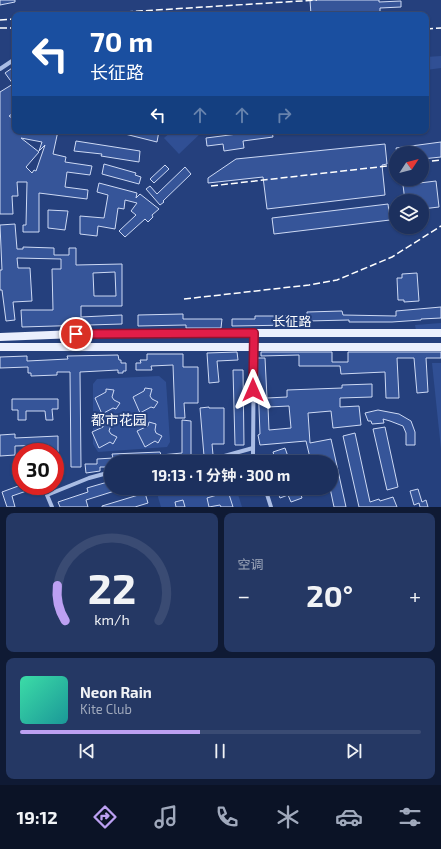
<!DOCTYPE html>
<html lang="zh">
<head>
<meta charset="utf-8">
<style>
	:root { --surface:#1c305e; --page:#253864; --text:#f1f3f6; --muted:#a0a9bc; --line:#3a4b73; --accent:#bca0f2 }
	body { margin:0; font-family:"Exo 2","Noto Sans SC",sans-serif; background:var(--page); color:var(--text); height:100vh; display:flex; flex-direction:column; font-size:15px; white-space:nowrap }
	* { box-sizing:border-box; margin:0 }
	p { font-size:13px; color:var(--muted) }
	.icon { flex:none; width:22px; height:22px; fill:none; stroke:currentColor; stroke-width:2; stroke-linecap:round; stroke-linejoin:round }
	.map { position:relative; height:507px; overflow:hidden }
	.details { display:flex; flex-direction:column; gap:6px; padding:6px; background:#0f1a34; flex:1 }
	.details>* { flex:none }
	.guide { position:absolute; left:12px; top:12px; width:417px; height:122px; border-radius:8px; box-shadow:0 1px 3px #0004,0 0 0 1px var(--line); background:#1a4fa0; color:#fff; overflow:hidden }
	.needle { width:26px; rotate:54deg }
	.buttons { position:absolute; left:389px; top:146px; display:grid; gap:8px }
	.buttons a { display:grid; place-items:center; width:40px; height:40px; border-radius:50%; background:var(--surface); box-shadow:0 1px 3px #0004,0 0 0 1px var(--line); font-size:20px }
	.speed { position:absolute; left:12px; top:443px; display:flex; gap:8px; font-size:20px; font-weight:700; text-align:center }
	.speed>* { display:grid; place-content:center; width:52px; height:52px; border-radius:50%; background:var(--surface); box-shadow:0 1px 3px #0004,0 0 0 1px var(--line); line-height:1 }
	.speed .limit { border:6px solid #d22; background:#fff; color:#111 }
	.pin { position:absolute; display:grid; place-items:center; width:34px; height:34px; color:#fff; margin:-17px; border:2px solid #fff; border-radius:50%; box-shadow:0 1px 4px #0007 }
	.me { position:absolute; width:44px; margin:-22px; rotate:0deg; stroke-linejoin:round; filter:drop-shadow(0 0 3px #0008) }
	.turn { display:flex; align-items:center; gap:14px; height:84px; padding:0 12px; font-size:18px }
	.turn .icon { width:52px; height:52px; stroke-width:2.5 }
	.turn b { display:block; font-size:28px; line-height:34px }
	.lanes { display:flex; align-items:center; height:38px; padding:0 12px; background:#0003; justify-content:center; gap:20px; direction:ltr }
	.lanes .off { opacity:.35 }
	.big { font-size:30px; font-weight:700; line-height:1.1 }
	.details .card { flex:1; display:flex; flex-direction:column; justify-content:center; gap:6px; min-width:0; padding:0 14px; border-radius:8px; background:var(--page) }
	.details .dial { align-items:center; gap:0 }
	.dial svg { height:104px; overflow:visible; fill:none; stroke:var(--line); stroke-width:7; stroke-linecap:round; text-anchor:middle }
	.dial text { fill:var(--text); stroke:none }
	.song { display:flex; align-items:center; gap:12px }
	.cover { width:48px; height:48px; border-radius:6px; background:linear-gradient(135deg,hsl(160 70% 55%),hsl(180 70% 35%)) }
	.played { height:4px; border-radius:2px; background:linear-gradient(90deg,var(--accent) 45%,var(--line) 45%) }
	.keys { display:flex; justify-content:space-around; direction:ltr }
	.heat { display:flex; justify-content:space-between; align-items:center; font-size:22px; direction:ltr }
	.details .tiles { flex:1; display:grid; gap:6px; grid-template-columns:1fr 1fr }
	.card:last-child { grid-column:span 2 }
	.trip { position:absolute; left:104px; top:455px; width:234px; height:40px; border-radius:20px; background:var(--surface); box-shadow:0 1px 3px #0004,0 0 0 1px var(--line); font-weight:700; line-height:40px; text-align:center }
	.menu { display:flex; height:64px; justify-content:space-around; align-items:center; background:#0b1326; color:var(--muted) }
	.menu .icon { width:28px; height:28px }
	.menu .active { color:var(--accent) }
	.menu b { font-size:18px; color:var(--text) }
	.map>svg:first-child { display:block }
	.green { fill:#304f94 }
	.building { fill:#365599; stroke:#cdd9f4; fill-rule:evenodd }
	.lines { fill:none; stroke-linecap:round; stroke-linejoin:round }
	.street { stroke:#aabde5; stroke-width:4 }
	.primary { stroke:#eaeffd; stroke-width:8 }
	.rail { stroke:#fff; stroke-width:1.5; stroke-dasharray:7 3; stroke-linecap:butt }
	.route-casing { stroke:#92132f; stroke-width:10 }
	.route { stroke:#e11d48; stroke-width:7 }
	.labels { text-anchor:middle; stroke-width:4; stroke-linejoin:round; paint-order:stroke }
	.street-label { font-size:13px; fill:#fff; stroke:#25407d }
	.neighbourhood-label { font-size:14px; fill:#fff; stroke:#25407d }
</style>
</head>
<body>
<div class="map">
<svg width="441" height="507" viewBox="0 0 441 507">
	<rect width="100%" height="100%" fill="#25407d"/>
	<g class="green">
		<polygon points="441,56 441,68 426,70 426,57"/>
		<polygon points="172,131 203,131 179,154 164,138"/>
		<polygon points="441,323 441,330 416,330 415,325"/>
		<polygon points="432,363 441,363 441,449"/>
		<polygon points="159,376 166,382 170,442 167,447 98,452 93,444 93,384 97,379"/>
		<polygon points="49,445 49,452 23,452 23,446"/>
		<polygon points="159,488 236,488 242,507 161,507 158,497"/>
	</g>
	<g class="building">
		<polygon points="0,0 15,0 15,2 0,5"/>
		<polygon points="310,0 379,0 379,2 401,1 401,7 380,8 380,15 311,15"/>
		<path d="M15,66v46l-6,4 6,4v11h43l-5,23 13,3 -1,5 27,4 -2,9 -23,-3 -2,15 23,3 -1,9 -48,-6v39h-16v-7h3l1,-43h-10l1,14h-6l1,18h-13v-122l13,-8 -8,-11zM21,138l21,4 -3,9 6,-6 -9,26 -2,-1 -2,3 -6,-6 13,-15z"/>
		<polygon points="121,131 159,131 157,142 121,133"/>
		<polygon points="261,131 272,131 273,137 243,141 244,148 224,151 223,144 207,146 206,138"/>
		<polygon points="76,141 140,151 139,162 101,156 102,154 74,151"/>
		<polygon points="441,142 441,157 422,159 422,153 397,153 396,148"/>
		<polygon points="385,144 387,164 382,165 385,195 267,209 263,177 208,183 208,178 236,159"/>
		<polygon points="104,164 136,173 135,175 141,177 139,184 102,174"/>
		<polygon points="165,165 169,169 154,183 150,179"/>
		<polygon points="185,167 191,174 163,201 164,202 160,205 146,189 150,186 157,194"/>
		<polygon points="436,181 439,207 422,209 422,201 405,201 403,185"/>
		<polygon points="99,183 137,193 136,198 140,194 159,209 152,215 153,217 148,222 145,219 125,237 119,231 136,215 131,211 137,203 125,200 124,209 118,208 115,229 98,226 97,236 80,234 80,216 104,218 108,195 97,192"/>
		<polygon points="388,204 390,220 274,234 272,218"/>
		<polygon points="48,210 68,211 65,230 48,228"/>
		<path d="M15,224l2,25h6v-2l31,1v7h15v-7h7v17l46,-1v42h-41v11l41,-2v9l-100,3 -1,-17h32l-1,-41h9v-10l-44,-1 1,10h12l2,33 -19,1 2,18 -9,1 -4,-31h-2v-20h2l-2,-45zM115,272l1,24h-22l-1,-23z"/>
		<polygon points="417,273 419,301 404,302 404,300 398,300 397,278 402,278 402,274"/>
		<polygon points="441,307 441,318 421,319 421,320 392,322 349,322 349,320 307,321 307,312 342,311 343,315 396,316 396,311"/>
		<polygon points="183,314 183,319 222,319 221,328 186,328 186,325 138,326 138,315"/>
		<polygon points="255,316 294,316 294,325 232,326 232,319 255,319"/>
		<polygon points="237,352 238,360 217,361 219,382 209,383 207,353"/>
		<polygon points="261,352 332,352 332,362 348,362 348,352 441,352 441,358 426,358 428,392 417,393 414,358 397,358 399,398 386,398 385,372 341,374 340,366 299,366 299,355 261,356"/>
		<polygon points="147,354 183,354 183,367 198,367 198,403 184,403 185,418 175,418 173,365 151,366 152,370 136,370 136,363 141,363 140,360 147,360"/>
		<polygon points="118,355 119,360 121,360 121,363 126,363 126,371 123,371 123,373 118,373 118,370 80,372 81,467 71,467 70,372 57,372 57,375 31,376 31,373 28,373 28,367 0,368 0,357 27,356 27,361 68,359 67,356"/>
		<path d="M257,358h8l2,40 20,-1v-7l55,-2v-3l30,-1v13l-32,1v9l19,-1 2,19 -28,3 -2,-17 -23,2 2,30 21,-4 15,68h-12l-4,-19 1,-26h-20l-5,-21 -46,4 -2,-10 2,-1zM289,406l2,22 -22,2 -1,-23z"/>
		<polygon points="233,370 243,370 244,445 235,445"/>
		<polygon points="145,388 152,389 150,396 152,399 158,402 154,408 151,407 140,413 133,397 144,391"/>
		<polygon points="106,389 114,390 112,397 114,400 120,403 116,409 113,408 102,414 95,398 106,392"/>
		<polygon points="12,399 58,399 58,409 52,409 53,420 46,420 45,411 26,411 26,420 18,420 18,410 12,410"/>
		<polygon points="209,407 209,408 224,408 224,444 212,444 213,455 204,456 200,408"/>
		<polygon points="378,410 399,414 411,421 415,432 415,445 406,445 406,433 403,426 390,421 383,419 384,423 372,424 371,421 368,421 365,413"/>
		<polygon points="182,420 191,421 191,462 111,462 111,467 100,467 100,471 86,473 85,464 97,464 97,459 113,458 112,454 160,452 161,455 182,453"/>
		<polygon points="149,422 156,424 155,430 156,433 162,436 158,443 155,441 145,447 137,431 148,426"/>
		<polygon points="103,423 111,425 109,431 111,434 117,437 113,444 110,442 99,448 92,432 103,427"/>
		<polygon points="385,427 398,487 387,490 373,429"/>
		<polygon points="355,433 370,502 379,499 380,501 393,497 397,507 359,507 343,436"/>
		<polygon points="15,434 15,438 58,436 58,452 49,452 49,445 15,446 15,455 0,456 0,435"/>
		<polygon points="285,448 290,462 276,462 273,452"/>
		<polygon points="111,481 111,488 121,489 86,500 88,507 60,507 58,502 88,492 87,488"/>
		<polygon points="21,485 38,487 12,496 15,507 7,507 2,492"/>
		<polygon points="219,488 227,488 233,507 221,507 220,505 209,507 207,498 217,495 215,490"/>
		<polygon points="284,488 299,488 302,498 291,502 288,495 280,498 277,490"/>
		<polygon points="418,489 422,502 426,500 428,507 420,507 419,503 414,505 410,491"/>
		<polygon points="145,493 148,503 135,507 102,507 102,506"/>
		<polygon points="183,500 185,507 176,507 175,502"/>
	</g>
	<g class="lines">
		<g class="street">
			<polyline points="0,69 15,59"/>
			<polyline points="254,333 253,454 256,462"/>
			<polyline points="203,462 253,448"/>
			<polyline points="265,488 271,507"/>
			<polyline points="52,507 47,495 89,478 111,472"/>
		</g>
		<g class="primary">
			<polyline points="0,337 101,333 441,333"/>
			<polyline points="0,347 441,347"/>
		</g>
		<g class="rail">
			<polyline points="76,15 317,0"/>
			<polyline points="0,20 15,19"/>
			<polyline points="0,28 15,28"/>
			<polyline points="426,29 441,28"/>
			<polyline points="422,162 441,160"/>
			<polyline points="211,186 396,165"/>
			<polyline points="184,299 309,285 337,280 392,257 441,226"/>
		</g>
	</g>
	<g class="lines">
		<defs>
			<polyline id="route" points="76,334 254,333 253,390"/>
		</defs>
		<use href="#route" class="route-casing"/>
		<use href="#route" class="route"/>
	</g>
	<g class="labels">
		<g class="street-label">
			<text x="292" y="326">长征路</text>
		</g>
		<g class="neighbourhood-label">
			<text x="119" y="425">都市花园</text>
		</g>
	</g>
</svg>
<div class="buttons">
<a><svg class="needle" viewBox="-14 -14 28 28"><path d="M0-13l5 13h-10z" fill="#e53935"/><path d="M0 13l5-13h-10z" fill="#a0a9bc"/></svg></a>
<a><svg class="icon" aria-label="layers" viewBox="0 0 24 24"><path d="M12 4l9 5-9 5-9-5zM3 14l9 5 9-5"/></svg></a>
</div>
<div class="speed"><div class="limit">30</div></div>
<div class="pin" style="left:76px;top:334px;background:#d93025"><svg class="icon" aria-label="arrive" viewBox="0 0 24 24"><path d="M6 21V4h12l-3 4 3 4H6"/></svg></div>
<svg class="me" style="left:253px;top:390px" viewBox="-20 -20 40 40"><path d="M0-17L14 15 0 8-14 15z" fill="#e11d48" stroke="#fff" stroke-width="4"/></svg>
<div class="trip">19:13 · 1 分钟 · 300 m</div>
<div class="guide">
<div class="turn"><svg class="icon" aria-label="left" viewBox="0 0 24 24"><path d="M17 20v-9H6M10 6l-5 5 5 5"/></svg><div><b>70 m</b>长征路</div></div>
<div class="lanes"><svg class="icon" aria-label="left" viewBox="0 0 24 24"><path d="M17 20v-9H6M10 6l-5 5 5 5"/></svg><svg class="icon off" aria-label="ahead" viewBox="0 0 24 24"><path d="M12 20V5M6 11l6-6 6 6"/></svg><svg class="icon off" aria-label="ahead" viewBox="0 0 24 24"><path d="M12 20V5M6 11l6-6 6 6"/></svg><svg class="icon off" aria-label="right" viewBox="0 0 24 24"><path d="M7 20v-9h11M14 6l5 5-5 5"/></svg></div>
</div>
</div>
<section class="details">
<div class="tiles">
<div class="card dial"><svg viewBox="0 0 100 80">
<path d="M14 69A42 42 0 1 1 86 69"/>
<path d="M14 69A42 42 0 0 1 8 42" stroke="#bca0f2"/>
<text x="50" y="56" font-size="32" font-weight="700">22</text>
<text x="50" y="72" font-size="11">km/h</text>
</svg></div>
<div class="card"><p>空调</p>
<div class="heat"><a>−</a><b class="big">20°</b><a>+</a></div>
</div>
<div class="card">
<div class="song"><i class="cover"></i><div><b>Neon Rain</b><p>Kite Club</p></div></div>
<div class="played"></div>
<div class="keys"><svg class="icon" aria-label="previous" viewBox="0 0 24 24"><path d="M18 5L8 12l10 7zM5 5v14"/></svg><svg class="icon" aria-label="pause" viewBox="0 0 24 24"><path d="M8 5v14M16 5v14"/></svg><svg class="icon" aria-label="next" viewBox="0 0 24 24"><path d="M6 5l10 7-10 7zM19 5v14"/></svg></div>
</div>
</div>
</section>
<nav class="menu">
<b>19:12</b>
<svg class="icon active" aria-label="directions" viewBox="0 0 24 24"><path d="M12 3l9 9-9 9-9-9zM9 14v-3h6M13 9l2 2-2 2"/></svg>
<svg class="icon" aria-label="music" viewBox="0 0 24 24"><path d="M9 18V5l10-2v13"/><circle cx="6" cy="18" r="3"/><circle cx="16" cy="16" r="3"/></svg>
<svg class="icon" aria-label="phone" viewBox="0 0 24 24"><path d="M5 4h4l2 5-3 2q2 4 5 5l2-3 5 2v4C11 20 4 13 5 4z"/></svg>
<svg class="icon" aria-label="climate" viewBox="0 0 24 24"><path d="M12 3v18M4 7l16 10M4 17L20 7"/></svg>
<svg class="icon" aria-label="car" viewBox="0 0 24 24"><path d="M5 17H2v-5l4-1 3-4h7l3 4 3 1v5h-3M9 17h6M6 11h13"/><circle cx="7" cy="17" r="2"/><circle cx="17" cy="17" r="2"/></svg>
<svg class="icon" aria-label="filters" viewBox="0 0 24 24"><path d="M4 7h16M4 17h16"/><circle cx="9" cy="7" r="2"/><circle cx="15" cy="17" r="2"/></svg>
</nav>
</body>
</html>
